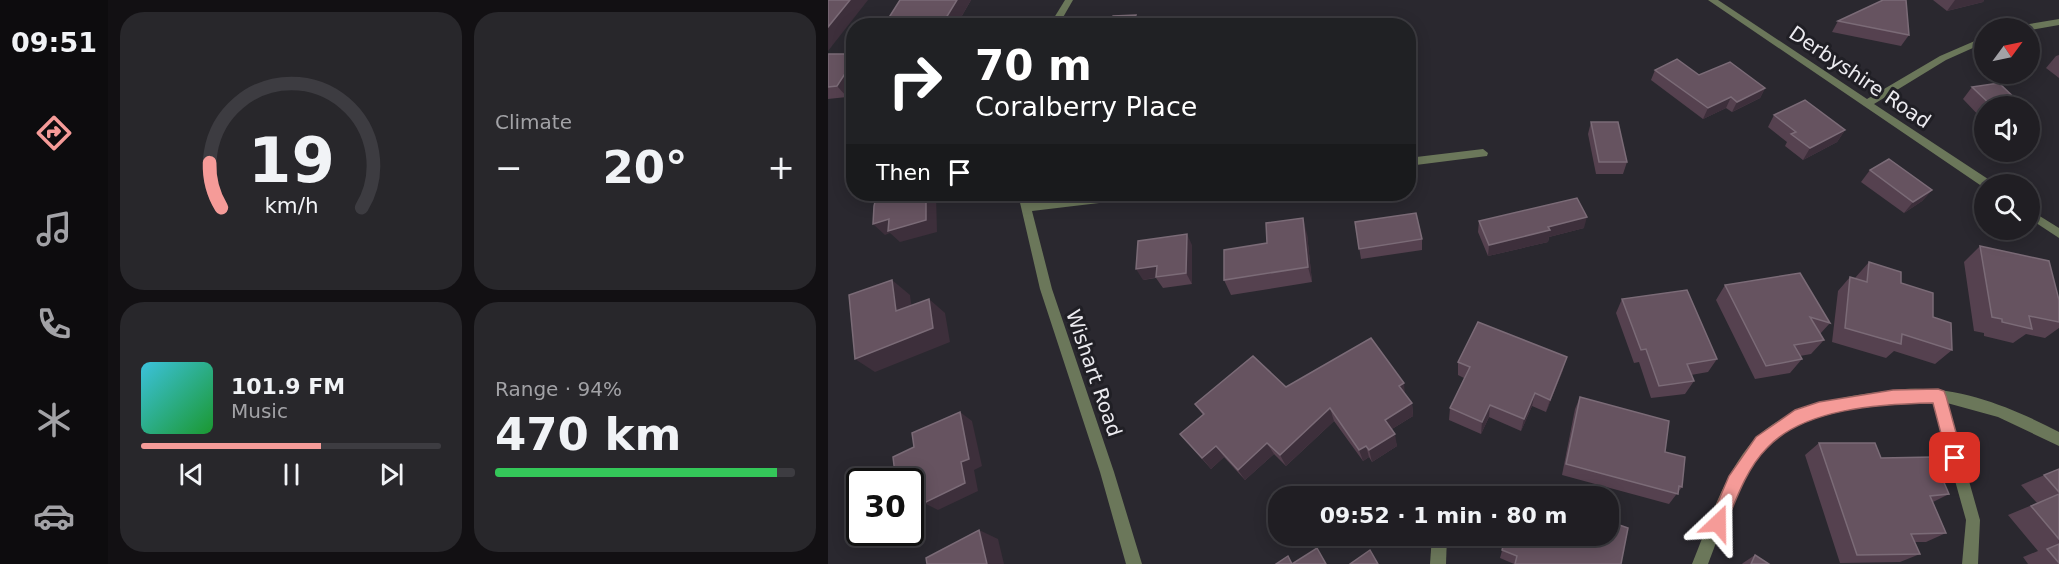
<!DOCTYPE html>
<html lang="en">
<head>
<meta charset="utf-8">
<style>
	:root { --surface:#201e23; --page:#28272b; --text:#f1f3f6; --muted:#a2a2a6; --line:#3d3c41; --accent:#f59b98 }
	body { margin:0; font-family:"DejaVu Sans",sans-serif; background:var(--page); color:var(--text); height:100vh; display:flex; flex-direction:column; font-size:22px; white-space:nowrap }
	* { box-sizing:border-box; margin:0 }
	p { font-size:20px; color:var(--muted) }
	.icon { flex:none; width:33px; height:33px; fill:none; stroke:currentColor; stroke-width:2; stroke-linecap:round; stroke-linejoin:round }
	.map { position:relative; flex:1; overflow:hidden }
	.details { display:flex; flex-direction:column; gap:12px; padding:12px; background:#121013; width:720px }
	.details>* { flex:none }
	.banner { position:absolute; left:18px; top:18px; width:570px; height:183px; border-radius:24px; box-shadow:0 3px 15px #0003,0 0 0 2px var(--line); background:#202124; color:#fff; overflow:hidden }
	.needle { width:39px; rotate:57deg }
	.tools { position:absolute; left:1146px; top:18px; display:grid; gap:12px }
	.tools a { display:grid; place-items:center; width:66px; height:66px; border-radius:50%; background:var(--surface); box-shadow:0 3px 15px #0003,0 0 0 2px var(--line); font-size:30px }
	.speed { position:absolute; left:18px; top:468px; display:flex; gap:12px; font-size:30px; font-weight:700; text-align:center }
	.speed>* { display:grid; place-content:center; width:78px; height:78px; border-radius:50%; background:var(--surface); box-shadow:0 3px 15px #0003,0 0 0 2px var(--line); line-height:1 }
	.speed .limit { border:3px solid #111; border-radius:9px; background:#fff; color:#111 }
	.pin { position:absolute; display:grid; place-items:center; width:51px; height:51px; color:#fff; margin:-26px; border-radius:12px; box-shadow:0 3px 9px #0006 }
	.me { position:absolute; width:66px; margin:-33px; rotate:23deg; stroke-linejoin:round; filter:drop-shadow(0 0 4px #0008) }
	.turn { display:flex; align-items:center; gap:21px; height:126px; padding:0 30px; font-size:27px }
	.turn .icon { width:78px; height:78px; stroke-width:2.5 }
	.turn b { display:block; font-size:42px; line-height:51px }
	.then { display:flex; align-items:center; height:57px; padding:0 30px; background:#0003; gap:12px; font-size:22px }
	.big { font-size:45px; font-weight:800; line-height:1.1 }
	.details .widget { flex:1; display:flex; flex-direction:column; justify-content:center; gap:9px; min-width:0; padding:0 21px; border-radius:24px; background:var(--page) }
	.details .dial { align-items:center; gap:0 }
	.dial svg { height:156px; overflow:visible; fill:none; stroke:var(--line); stroke-width:7; stroke-linecap:round; text-anchor:middle }
	.dial text { fill:var(--text); stroke:none }
	.song { display:flex; align-items:center; gap:18px }
	.cover { width:72px; height:72px; border-radius:9px; background:linear-gradient(135deg,hsl(190 70% 55%),hsl(130 70% 35%)) }
	.played { height:6px; border-radius:3px; background:linear-gradient(90deg,var(--accent) 60%,var(--line) 60%) }
	.keys { display:flex; justify-content:space-around; direction:ltr }
	.heat { display:flex; justify-content:space-between; align-items:center; font-size:33px; direction:ltr }
	.charge { height:9px; border-radius:4px; background:linear-gradient(90deg,#34c759 94%,var(--line) 0) }
	.details .tiles { flex:1; display:grid; gap:12px; grid-template-columns:repeat(2,1fr) }
	.trip { position:absolute; left:440px; top:486px; width:351px; height:60px; border-radius:24px; background:var(--surface); box-shadow:0 3px 15px #0003,0 0 0 2px var(--line); font-weight:800; line-height:60px; text-align:center }
	main { display:flex; flex:1; min-height:0 }
	.tabs { display:flex; flex-direction:column; width:108px; justify-content:space-around; align-items:center; background:#0d0c0e; color:var(--muted) }
	.tabs .icon { width:42px; height:42px }
	.tabs .current { color:var(--accent) }
	.tabs b { font-size:27px; color:var(--text) }
	.map>svg:first-child { display:block }
	.lines { fill:none; stroke-linecap:round; stroke-linejoin:round }
	.minor { fill:#6b775a; fill-rule:evenodd }
	.tertiary { fill:#6b775a; fill-rule:evenodd }
	.wall { fill:#55414f }
	.shaded-wall { fill:#3d2f3b }
	.building { fill:#665360; stroke:#7b6b77; stroke-width:1.5 }
	.route { fill:#f59b98; stroke:#9f6563; stroke-width:1.5 }
	.labels { text-anchor:middle; stroke-width:6; stroke-linejoin:round; paint-order:stroke }
	.street-label { font-size:20px; fill:#ecebf0; stroke:#201f25 }
</style>
</head>
<body>
<main>
<nav class="tabs">
<b>09:51</b>
<svg class="icon current" aria-label="directions" viewBox="0 0 24 24"><path d="M12 3l9 9-9 9-9-9zM9 14v-3h6M13 9l2 2-2 2"/></svg>
<svg class="icon" aria-label="music" viewBox="0 0 24 24"><path d="M9 18V5l10-2v13"/><circle cx="6" cy="18" r="3"/><circle cx="16" cy="16" r="3"/></svg>
<svg class="icon" aria-label="phone" viewBox="0 0 24 24"><path d="M5 4h4l2 5-3 2q2 4 5 5l2-3 5 2v4C11 20 4 13 5 4z"/></svg>
<svg class="icon" aria-label="climate" viewBox="0 0 24 24"><path d="M12 3v18M4 7l16 10M4 17L20 7"/></svg>
<svg class="icon" aria-label="car" viewBox="0 0 24 24"><path d="M5 17H2v-5l4-1 3-4h7l3 4 3 1v5h-3M9 17h6M6 11h13"/><circle cx="7" cy="17" r="2"/><circle cx="17" cy="17" r="2"/></svg>
</nav>
<section class="details">
<div class="tiles">
<div class="widget dial"><svg viewBox="0 0 100 80">
<path d="M14 69A42 42 0 1 1 86 69"/>
<path d="M14 69A42 42 0 0 1 8 46" stroke="#f59b98"/>
<text x="50" y="56" font-size="32" font-weight="700">19</text>
<text x="50" y="72" font-size="11">km/h</text>
</svg></div>
<div class="widget"><p>Climate</p>
<div class="heat"><a>−</a><b class="big">20°</b><a>+</a></div>
</div>
<div class="widget">
<div class="song"><i class="cover"></i><div><b>101.9 FM</b><p>Music</p></div></div>
<div class="played"></div>
<div class="keys"><svg class="icon" aria-label="previous" viewBox="0 0 24 24"><path d="M18 5L8 12l10 7zM5 5v14"/></svg><svg class="icon" aria-label="pause" viewBox="0 0 24 24"><path d="M8 5v14M16 5v14"/></svg><svg class="icon" aria-label="next" viewBox="0 0 24 24"><path d="M6 5l10 7-10 7zM19 5v14"/></svg></div>
</div>
<div class="widget"><p>Range · 94%</p><b class="big">470 km</b><div class="charge"></div></div>
</div>
</section>
<div class="map">
<svg width="1231" height="564" viewBox="0 0 1231 564">
	<rect width="100%" height="100%" fill="#2a282f"/>
	<g class="lines">
		<g class="minor">
			<polygon points="237,0 245,0 230,26 221,26"/>
			<polygon points="655,149 660,153 659,156 580,166 580,158"/>
			<polygon points="190,194 200,194 202,203 284,194 318,194 313,198 204,211 224,289 286,472 314,564 298,564 272,472 212,289"/>
			<path d="M1077,389c55,-3 106,18 154,43v14l-61,-29 -51,-14 33,117 -2,44h-16l4,-44 -33,-118c-26,-3 -52,2 -78,7 -24,4 -49,9 -69,22 -44,29 -60,87 -78,133h-16c16,-39 30,-84 56,-117 36,-45 103,-52 157,-58z"/>
			<polygon points="604,536 619,536 618,564 602,564"/>
		</g>
		<g class="tertiary">
			<polygon points="880,0 890,0 1039,99 1112,56 1156,37 1156,43 1118,60 1046,104 1163,181 1164,184 1156,184 1155,187"/>
			<polygon points="1231,19 1231,25 1202,30 1191,28 1195,25"/>
			<polygon points="1202,210 1231,228 1231,238 1202,219"/>
		</g>
	</g>
	<g class="wall">
		<polygon points="143,0 128,26 64,26 60,19"/>
		<polygon points="1105,0 1156,0 1155,2 1119,11"/>
		<polygon points="1010,21 1081,35 1073,46 1004,32"/>
		<polygon points="0,54 26,54 26,87 19,97 0,99"/>
		<polygon points="1231,55 1231,78 1218,68 1228,56"/>
		<polygon points="827,70 871,75 937,88 932,98 904,112 898,108 875,119 823,80"/>
		<polygon points="1144,87 1195,106 1156,106 1156,121 1135,99"/>
		<polygon points="946,115 1017,130 1009,142 975,160 957,146 959,142 940,127"/>
		<polygon points="763,122 799,162 795,174 768,174 760,134"/>
		<polygon points="1042,170 1104,190 1094,201 1076,213 1033,182"/>
		<polygon points="651,221 756,228 721,237 720,242 660,256 650,232"/>
		<polygon points="527,222 594,239 594,250 533,259"/>
		<polygon points="479,234 484,282 403,295 396,280 439,243"/>
		<polygon points="364,245 364,284 335,288 328,278 315,280"/>
		<polygon points="1152,246 1231,300 1231,328 1217,338 1198,334 1185,343 1156,336 1156,333 1146,331 1136,262"/>
		<polygon points="1041,262 1073,283 1105,317 1124,350 1107,364 1066,351 1058,358 1004,342 1010,291 1022,277 1027,278"/>
		<polygon points="897,285 1002,323 992,334 996,340 983,354 972,356 974,359 962,373 927,379 888,300"/>
		<polygon points="794,299 889,359 880,372 863,375 866,381 857,394 823,398 811,362 806,363 788,313"/>
		<polygon points="630,362 735,370 718,412 704,406 693,431 661,417 653,434 621,420 622,408 636,378 630,375"/>
		<polygon points="458,387 577,394 584,403 585,416 564,429 569,446 544,462 541,457 535,461 506,421 458,466 446,454 417,480 396,457 383,469 352,434 375,415 367,404"/>
		<polygon points="752,397 837,452 854,487 841,504 734,475 747,409"/>
		<polygon points="991,443 1053,458 1121,494 1105,502 1118,533 1098,542 1087,542 1092,554 1072,562 1012,563 977,455"/>
		<polygon points="1231,469 1231,564 1200,564 1195,557 1210,551 1180,515 1209,503 1193,485"/>
		<polygon points="678,536 793,564 686,564 672,558"/>
		<polygon points="927,555 941,564 914,564 915,563"/>
	</g>
	<g class="shaded-wall">
		<polygon points="22,0 40,0 0,51 0,27"/>
		<polygon points="129,0 143,0 128,26 124,26 118,18"/>
		<polygon points="1127,0 1156,0 1155,2 1119,11"/>
		<polygon points="308,15 312,26 304,26"/>
		<polygon points="26,60 26,87 19,97 9,86"/>
		<polygon points="937,88 932,98 904,112 909,102"/>
		<polygon points="903,97 898,108 875,119 880,108"/>
		<polygon points="1207,118 1202,124 1202,119"/>
		<polygon points="1017,130 1009,142 975,160 982,148"/>
		<polygon points="1104,190 1094,201 1076,213 1085,202"/>
		<polygon points="98,194 108,194 109,232 72,242 62,233 57,235 45,224"/>
		<polygon points="759,217 756,228 721,237 720,242 660,256 661,245 720,227"/>
		<polygon points="475,218 479,234 484,282 480,267"/>
		<polygon points="359,234 364,245 364,284 358,273"/>
		<polygon points="329,266 335,276 315,280 308,269"/>
		<polygon points="64,280 82,295 86,326 68,311"/>
		<polygon points="101,299 117,313 122,342 47,372 27,359"/>
		<polygon points="739,357 735,370 718,412 722,400"/>
		<polygon points="576,383 577,396 571,386"/>
		<polygon points="707,393 704,406 693,431 696,419"/>
		<polygon points="584,403 585,416 559,432 557,420"/>
		<polygon points="662,405 661,417 653,434 654,422"/>
		<polygon points="502,408 506,421 458,466 452,455"/>
		<polygon points="132,412 144,421 154,466 146,470 150,491 110,510 96,503 133,462"/>
		<polygon points="567,434 569,446 544,462 541,450"/>
		<polygon points="439,443 446,454 417,480 410,470"/>
		<polygon points="388,446 396,457 383,469 374,458"/>
		<polygon points="538,446 541,457 535,461 531,450"/>
		<polygon points="92,482 106,489 84,500 82,499 82,487"/>
		<polygon points="151,530 170,539 176,564 159,564"/>
	</g>
	<g class="building">
		<polygon points="0,0 22,0 0,27"/>
		<polygon points="72,0 129,0 118,18 60,19"/>
		<polygon points="1055,0 1078,0 1081,35 1010,21"/>
		<polygon points="308,15 304,26 281,26 285,16"/>
		<polygon points="0,54 26,54 26,60 9,86 0,87"/>
		<polygon points="849,59 871,75 902,62 937,88 909,102 903,97 880,108 827,70"/>
		<polygon points="1171,83 1195,106 1164,106 1144,87"/>
		<polygon points="977,100 1017,130 982,148 963,134 968,132 946,115"/>
		<polygon points="1202,113 1207,118 1202,119"/>
		<polygon points="763,122 790,122 799,162 771,162"/>
		<polygon points="1061,159 1104,190 1085,202 1042,170"/>
		<polygon points="49,194 98,194 98,220 60,231 61,219 45,224 46,206"/>
		<polygon points="749,198 759,217 720,227 722,230 661,245 651,221"/>
		<polygon points="588,213 594,239 531,249 527,222"/>
		<polygon points="475,218 480,267 396,280 396,250 439,243 438,223"/>
		<polygon points="359,234 358,273 328,277 329,266 308,269 310,241"/>
		<polygon points="1152,246 1221,261 1231,300 1231,322 1201,316 1204,329 1174,322 1174,319 1164,317"/>
		<polygon points="1041,262 1073,272 1073,283 1105,293 1105,317 1123,323 1124,350 1074,334 1073,344 1017,328 1022,277 1039,282"/>
		<polygon points="972,273 1002,323 982,317 996,340 966,345 974,359 938,366 897,285"/>
		<polygon points="64,280 68,311 101,299 105,328 27,359 21,295"/>
		<polygon points="859,290 889,359 859,364 866,381 831,386 818,349 813,350 794,299"/>
		<polygon points="650,322 739,357 722,400 707,393 696,419 662,405 654,422 622,408 642,367 630,362"/>
		<polygon points="543,338 576,383 571,386 584,403 557,420 567,434 541,450 538,446 531,450 502,408 452,455 439,443 410,470 388,446 374,458 352,434 376,414 367,404 425,356 458,387"/>
		<polygon points="752,397 841,421 837,452 857,457 854,487 851,486 850,494 738,464"/>
		<polygon points="132,412 141,459 133,462 137,483 96,503 92,482 82,487 82,482 68,482 65,457 86,447 84,433"/>
		<polygon points="991,443 1047,443 1053,458 1105,457 1121,494 1102,496 1118,533 1083,534 1092,554 1029,555"/>
		<polygon points="1231,469 1231,492 1216,475"/>
		<polygon points="691,490 710,496 689,496"/>
		<polygon points="1231,494 1231,539 1203,506"/>
		<polygon points="780,521 800,528 793,564 687,564 689,556 674,550 678,536 780,536"/>
		<polygon points="151,530 159,564 99,564 98,558"/>
		<polygon points="1231,544 1231,563 1219,549"/>
		<polygon points="489,548 498,564 448,564 460,556 464,564"/>
		<polygon points="542,550 550,564 522,564"/>
		<polygon points="927,555 941,564 923,564"/>
	</g>
	<path class="route" d="M1110,389l6,2 2,5 17,62 -3,6 -5,2 -6,-2 -16,-61c-52,1 -129,5 -166,45 -21,21 -32,54 -43,81l-6,2 -7,-2 -2,-6 20,-47 27,-39 39,-27 24,-8 74,-12z"/>
	<g class="labels">
		<g class="street-label">
			<text transform="translate(1032 77) rotate(34)" y="7">Derbyshire Road</text>
			<text transform="translate(266 373) rotate(71)" y="7">Wishart Road</text>
		</g>
	</g>
</svg>
<div class="tools">
<a><svg class="needle" viewBox="-14 -14 28 28"><path d="M0-13l5 13h-10z" fill="#e53935"/><path d="M0 13l5-13h-10z" fill="#a2a2a6"/></svg></a>
<a><svg class="icon" aria-label="sound" viewBox="0 0 24 24"><path d="M4 9h4l5-4v14l-5-4H4zM17 9q2 3 0 6"/></svg></a>
<a><svg class="icon" aria-label="search" viewBox="0 0 24 24"><circle cx="10" cy="10" r="6"/><path d="M15 15l6 6"/></svg></a>
</div>
<div class="speed"><div class="limit">30</div></div>
<div class="pin" style="left:1127px;top:458px;background:#d93025"><svg class="icon" aria-label="arrive" viewBox="0 0 24 24"><path d="M6 21V4h12l-3 4 3 4H6"/></svg></div>
<svg class="me" style="left:890px;top:523px" viewBox="-20 -20 40 40"><path d="M0-17L14 15 0 8-14 15z" fill="#f59b98" stroke="#fff" stroke-width="4"/></svg>
<div class="trip">09:52 · 1 min · 80 m</div>
<div class="banner">
<div class="turn"><svg class="icon" aria-label="right" viewBox="0 0 24 24"><path d="M7 20v-9h11M14 6l5 5-5 5"/></svg><div><b>70 m</b>Coralberry Place</div></div>
<div class="then">Then<svg class="icon" aria-label="arrive" viewBox="0 0 24 24"><path d="M6 21V4h12l-3 4 3 4H6"/></svg></div>
</div>
</div>
</main>
</body>
</html>
